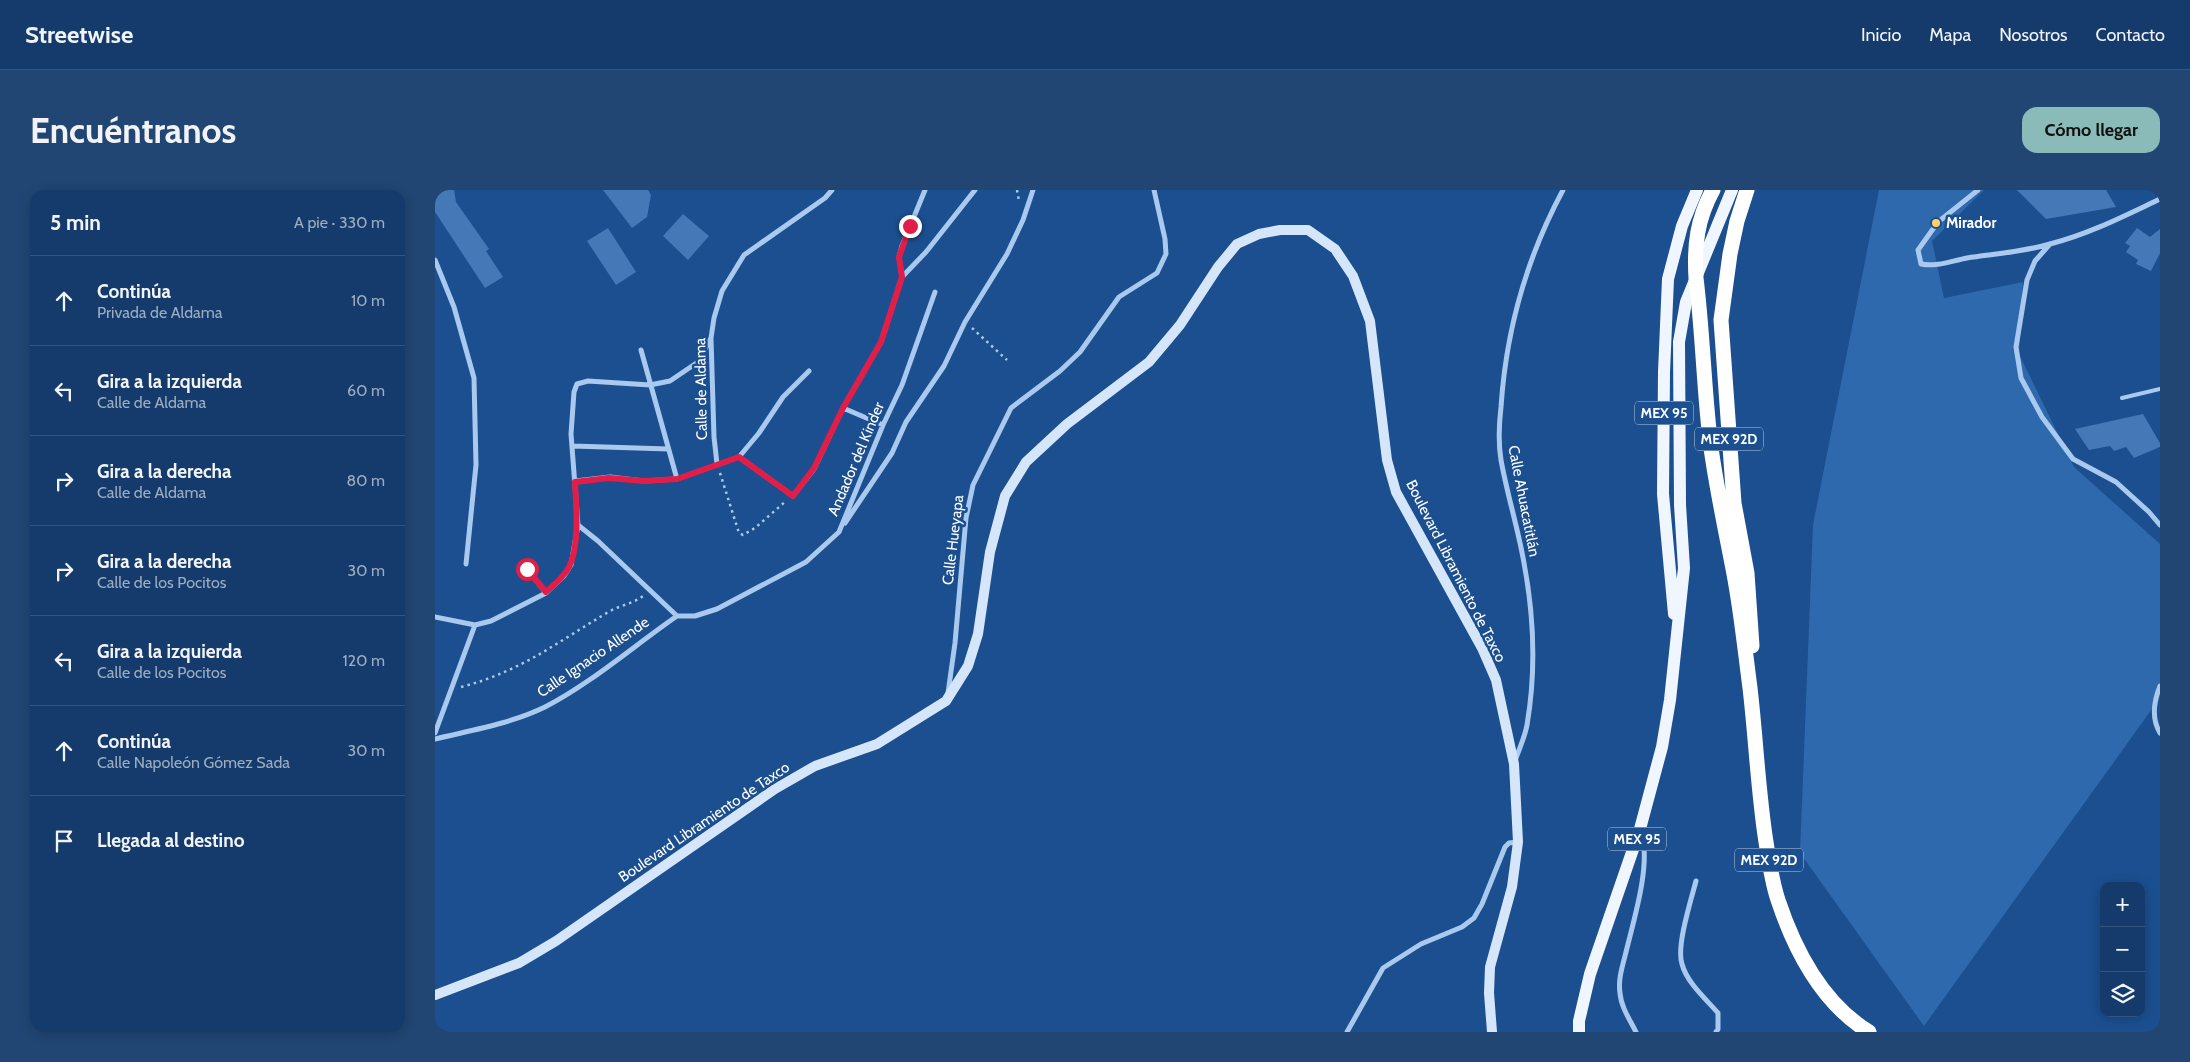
<!DOCTYPE html>
<html lang="es">
<meta charset="utf-8">
<style>
:root{--surface:#143b6b;--page:#214673;--text:#f1f3f6;--muted:#9dadc1;--line:#33557e;--accent:#8bbbb9}
body{margin:0;font-family:Cabin,sans-serif;background:var(--page);color:var(--text)}
.controls{position:absolute;right:15px;bottom:15px;display:grid;overflow:hidden;border-radius:10px;box-shadow:0 2px 12px #0003}
.controls button{width:45px;height:45px;display:grid;place-items:center;padding:0;border:0;border-bottom:1px solid var(--line);background:var(--surface);color:var(--text);font:25px sans-serif}
.stop{position:absolute;width:15px;height:15px;margin:-11px;border:4px solid #e11d48;border-radius:50%;background:#fff}
.stop.end{background:#e11d48;border-color:#fff;box-shadow:0 1px 5px #0008}
.list{margin:0;padding:0;list-style:none}
h2{display:flex;justify-content:space-between;align-items:center;height:65px;margin:0;padding:0 20px;font-size:21px}
h2 small{font-size:16px;font-weight:400;color:var(--muted)}
.list li{display:grid;grid-template-columns:32px 1fr auto;gap:15px;align-items:center;box-sizing:border-box;height:90px;padding:0 20px;border-top:1px solid var(--line)}
.list b{display:block;font-size:19px;white-space:nowrap}
.list p{margin:0;font-size:16px;white-space:nowrap;color:var(--muted)}
.list em{font-size:16px;font-style:normal;color:var(--muted)}
.icon{flex:none;width:28px;height:28px;fill:none;stroke:currentColor;stroke-width:2;stroke-linecap:round;stroke-linejoin:round}
.map{position:relative;flex:none;width:1725px;height:842px;overflow:hidden;border-radius:15px}
header{display:flex;align-items:center;gap:30px;box-sizing:border-box;height:70px;padding:0 25px;background:var(--surface);border-bottom:1px solid var(--line)}
header strong{font-size:24px}
nav{display:flex;gap:28px;margin-inline-start:auto;font-size:18px}
.intro{display:flex;align-items:center;justify-content:space-between;box-sizing:border-box;height:120px;padding:0 30px}
h1{margin:0;font-size:35px}
.button{padding:12px 22px;border-radius:15px;background:var(--accent);color:#111;font-size:18px;font-weight:700}
main{display:flex;gap:30px;padding:0 30px}
aside{flex:1;background:var(--surface);border-radius:15px;box-shadow:0 2px 12px #0003}
.map>svg:first-child{display:block}
</style>
<header>
<strong>Streetwise</strong>
<nav><a>Inicio</a><a>Mapa</a><a>Nosotros</a><a>Contacto</a></nav>
</header>
<div class="intro"><h1>Encuéntranos</h1><a class="button">Cómo llegar</a></div>
<main>
<aside>
<h2>5 min<small>A pie · 330 m</small></h2>
<ul class="list">
<li><svg class="icon" aria-label="ahead" viewBox="0 0 24 24"><path d="M12 20V5M6 11l6-6 6 6"/></svg><div><b>Continúa</b><p>Privada de Aldama</p></div><em>10 m</em></li>
<li><svg class="icon" aria-label="left" viewBox="0 0 24 24"><path d="M17 20v-9H6M10 6l-5 5 5 5"/></svg><div><b>Gira a la izquierda</b><p>Calle de Aldama</p></div><em>60 m</em></li>
<li><svg class="icon" aria-label="right" viewBox="0 0 24 24"><path d="M7 20v-9h11M14 6l5 5-5 5"/></svg><div><b>Gira a la derecha</b><p>Calle de Aldama</p></div><em>80 m</em></li>
<li><svg class="icon" aria-label="right" viewBox="0 0 24 24"><path d="M7 20v-9h11M14 6l5 5-5 5"/></svg><div><b>Gira a la derecha</b><p>Calle de los Pocitos</p></div><em>30 m</em></li>
<li><svg class="icon" aria-label="left" viewBox="0 0 24 24"><path d="M17 20v-9H6M10 6l-5 5 5 5"/></svg><div><b>Gira a la izquierda</b><p>Calle de los Pocitos</p></div><em>120 m</em></li>
<li><svg class="icon" aria-label="ahead" viewBox="0 0 24 24"><path d="M12 20V5M6 11l6-6 6 6"/></svg><div><b>Continúa</b><p>Calle Napoleón Gómez Sada</p></div><em>30 m</em></li>
<li><svg class="icon" aria-label="arrive" viewBox="0 0 24 24"><path d="M6 21V4h12l-3 4 3 4H6"/></svg><div><b>Llegada al destino</b></div></li>
</ul>
</aside>
<div class="map">
<svg width="1725" height="842" viewBox="0 0 1725 842">
<rect width="100%" height="100%" fill="#1b4f8f"/>
<path fill="#2e69ad" d="M1444,0H1549L1497,51L1509,108L1588,92L1584,164L1639,277L1725,354V497L1717,519L1489,836L1365,663L1378,335Z"/>
<path fill="#4478b7" d="M0,0H19L21,12L54,59L51,61L68,87L50,98L0,22Z
M168,0H213L216,5L212,27L197,38Z
M1582,0H1671L1681,17L1611,29Z
M248,24L274,46L253,70L228,46Z
M173,38L201,82L181,95L152,51Z
M1702,38L1715,47L1725,39V63L1716,81L1701,74L1703,70L1691,62L1695,56L1690,53Z
M1708,224L1725,253V257L1699,268L1691,257L1679,261L1675,256L1654,260L1640,239Z"/>
<g fill="none" stroke-linecap="round" stroke-linejoin="round">
<path stroke="#a9c9ee" stroke-width="2.5" stroke-dasharray="2.5 4" stroke-linecap="butt" d="M582,0L584,11
M537,138L572,170
M285,283L304,343L308,345L320,338L351,311
M26,497C88,481 123,451 177,420C187,415 199,413 208,406"/>
<path stroke="#a9c9ee" stroke-width="4" d="M1687,208L1725,199"/>
<path stroke="#a9c9ee" stroke-width="5" d="M1543,0L1503,32L1483,60L1486,74C1502,77 1516,71 1532,68C1559,64 1588,62 1615,54C1654,44 1689,26 1725,9
M1615,54L1600,71L1592,90L1581,157L1586,188L1607,227L1638,269L1681,292L1714,322L1725,335
M0,70L19,117L39,188L41,275L31,374
M467,87L464,67L467,56L490,0
M206,160L242,289
M408,218L448,235
M138,256L233,259
M304,267L358,306L379,279L408,218L446,152L467,87L491,62L540,0
M304,267L324,243L348,207L374,181
M282,274L279,247L276,148L279,128L287,101L309,65L390,8L397,0
M140,291L175,287L209,291L242,289L304,267
M410,333L457,263L471,232L509,176L530,132L572,64L588,30L598,0
M143,335L163,351L242,426H260L282,419L371,372L404,342L448,235L467,195L500,102
M92,379L111,403
M0,427L40,435L56,431L111,403L129,386L136,375L143,335L136,244L139,202L142,194L153,191L215,195L235,191L263,172L276,148
M1725,496C1719,511 1716,528 1725,543
M513,503L520,453L531,328L538,295L576,218L625,181L645,162L684,107L722,83L731,64L730,49L719,0
M0,543L40,435
M0,549C37,540 75,534 110,517C155,494 200,455 242,426
M1080,571C1084,559 1090,547 1092,535C1101,482 1099,426 1089,373C1083,338 1072,304 1066,270C1063,252 1064,234 1066,217C1071,141 1092,67 1128,0
M1261,691C1256,710 1241,757 1247,774C1252,793 1271,809 1283,823V839L1281,842
M912,842L948,778L986,754L1027,737L1039,728L1047,714L1070,657L1074,653L1083,652
M1201,842C1195,830 1186,817 1185,803C1183,790 1187,778 1190,766C1198,732 1217,674 1206,642"/>
<path stroke="#d6e6fa" stroke-width="10" d="M0,805L84,773L121,751L340,599L380,576L442,554L511,511L533,476L543,444L555,362L570,306L591,272L632,234L714,172L745,135L783,77L802,54L824,44L845,40H873L900,59L918,86L935,131L952,270L961,302L1047,458L1061,490L1079,574L1083,652L1077,697L1055,777L1054,803L1057,842"/>
<path stroke="#f0f6ff" stroke-width="12" d="M1239,424L1228,304L1229,182L1233,89L1247,36L1262,0
M1144,842V831L1155,784L1205,639L1227,557L1235,510L1249,378L1245,315L1244,152L1251,112L1297,0"/>
<path stroke="#fff" stroke-width="15" d="M1278,0C1262,29 1259,56 1261,88C1268,145 1269,202 1276,258C1282,301 1291,342 1299,384C1306,421 1310,460 1315,498C1321,549 1323,601 1331,652C1334,672 1337,692 1343,710C1360,761 1387,813 1434,842
M1312,0L1302,31L1295,64L1286,130L1299,313L1312,383L1317,456"/>
</g>
<g fill="none" stroke-linecap="round" stroke-linejoin="round">
<path stroke="#e11d48" stroke-width="6" d="M92,379L111,402C119,395 129,387 134,377C145,356 141,315 140,292L174,288L209,291L242,289L304,267L358,306L379,278L408,218L446,152L467,87L464,67L475,36"/>
</g>
<circle fill="#ffd166" stroke="#1b4f8f" stroke-width="2" cx="1501" cy="33" r="5"/>
<g text-anchor="middle" dominant-baseline="central" stroke-width="5" stroke-linejoin="round" paint-order="stroke">
<g fill="#1b4f8f" stroke="#bbcadd" stroke-width="1">
<rect x="1200" y="211.5" width="58" height="23" rx="4"/>
<rect x="1260" y="237.5" width="68" height="23" rx="4"/>
<rect x="1173" y="637.5" width="58" height="23" rx="4"/>
<rect x="1300" y="658.5" width="68" height="23" rx="4"/>
</g>
<g font-size="14" font-weight="bold" fill="#fff">
<text x="1229" y="223">MEX 95</text>
<text x="1294" y="249">MEX 92D</text>
<text x="1202" y="649">MEX 95</text>
<text x="1334" y="670">MEX 92D</text>
</g>
<g font-size="15" font-weight="bold" fill="#fff" stroke="#1b4f8f" text-anchor="start">
<text x="1511" y="33">Mirador</text>
</g>
<g font-size="15" fill="#fff" stroke="#1b4f8f">
<text transform="translate(266 199) rotate(-91)">Calle de Aldama</text>
<text transform="translate(421 269) rotate(-67)">Andador del Kinder</text>
<text transform="translate(1089 311) rotate(79)">Calle Ahuacatitlán</text>
<text transform="translate(518 350) rotate(-83)">Calle Hueyapa</text>
<text transform="translate(1021 381) rotate(63)">Boulevard Libramiento de Taxco</text>
<text transform="translate(158 467) rotate(-34)">Calle Ignacio Allende</text>
<text transform="translate(269 632) rotate(-34)">Boulevard Libramiento de Taxco</text>
</g>
</g>
</svg>
<div class="controls">
<button>+</button>
<button>−</button>
<button><svg class="icon" aria-label="layers" viewBox="0 0 24 24"><path d="M12 4l9 5-9 5-9-5zM3 14l9 5 9-5"/></svg></button>
</div>
<div class="stop" style="left:92px;top:379px"></div>
<div class="stop end" style="left:475px;top:36px"></div>
</div>
</main>
